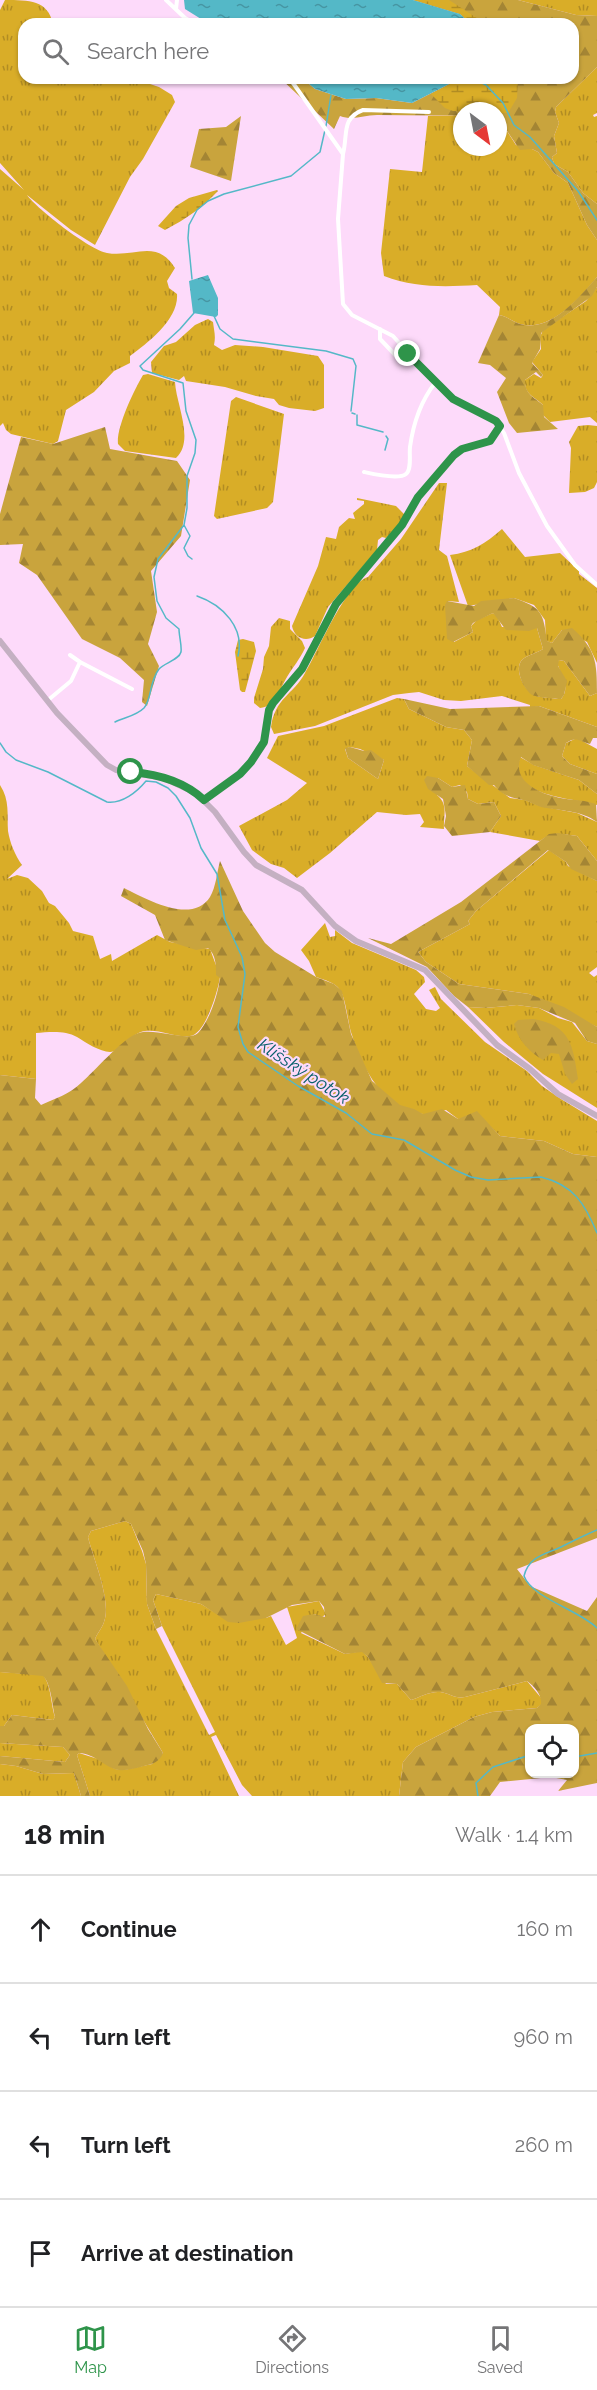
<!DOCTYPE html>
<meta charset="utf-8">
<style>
:root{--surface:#fff;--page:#f6f6f6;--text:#202124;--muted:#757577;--line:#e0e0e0;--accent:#2e944a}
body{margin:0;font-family:Raleway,sans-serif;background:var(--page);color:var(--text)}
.controls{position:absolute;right:18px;bottom:18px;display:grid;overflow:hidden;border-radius:12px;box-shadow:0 2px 4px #0004}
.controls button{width:54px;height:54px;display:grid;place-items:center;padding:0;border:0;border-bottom:2px solid var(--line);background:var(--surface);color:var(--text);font:30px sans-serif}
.compass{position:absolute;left:453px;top:102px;width:54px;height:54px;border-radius:50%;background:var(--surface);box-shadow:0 2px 4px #0004;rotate:148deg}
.stop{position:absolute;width:18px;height:18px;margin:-14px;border:4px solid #2e944a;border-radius:50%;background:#fff}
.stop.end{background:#2e944a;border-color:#fff;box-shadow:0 2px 6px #0008}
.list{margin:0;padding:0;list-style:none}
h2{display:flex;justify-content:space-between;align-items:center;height:78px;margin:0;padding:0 24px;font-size:26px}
h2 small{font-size:20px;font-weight:400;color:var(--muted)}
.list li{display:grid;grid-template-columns:39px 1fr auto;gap:18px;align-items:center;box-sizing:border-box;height:108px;padding:0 24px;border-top:2px solid var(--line)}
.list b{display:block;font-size:22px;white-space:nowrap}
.list em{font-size:20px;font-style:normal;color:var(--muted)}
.icon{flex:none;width:33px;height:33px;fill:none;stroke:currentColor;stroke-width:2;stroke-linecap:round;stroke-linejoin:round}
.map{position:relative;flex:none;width:597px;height:1796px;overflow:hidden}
.search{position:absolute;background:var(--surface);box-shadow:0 2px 4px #0004;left:18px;right:18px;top:18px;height:66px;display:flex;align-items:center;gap:15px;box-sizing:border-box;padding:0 21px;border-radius:18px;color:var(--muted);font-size:22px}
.sheet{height:510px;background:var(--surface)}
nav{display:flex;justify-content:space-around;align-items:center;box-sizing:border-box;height:84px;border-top:2px solid var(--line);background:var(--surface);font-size:16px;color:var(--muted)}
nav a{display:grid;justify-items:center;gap:3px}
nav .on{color:var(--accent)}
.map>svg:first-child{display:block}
</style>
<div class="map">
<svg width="597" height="1796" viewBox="0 0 597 1796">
<defs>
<pattern id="grass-tufts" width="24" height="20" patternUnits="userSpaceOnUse" patternTransform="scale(1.5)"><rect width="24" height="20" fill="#d9ad28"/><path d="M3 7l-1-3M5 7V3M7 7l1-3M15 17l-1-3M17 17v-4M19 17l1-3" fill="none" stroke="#b18c23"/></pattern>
<pattern id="forest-firs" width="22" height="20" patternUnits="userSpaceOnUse" patternTransform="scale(1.5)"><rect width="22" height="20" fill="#c9a43d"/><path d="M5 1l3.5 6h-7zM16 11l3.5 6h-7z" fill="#a48534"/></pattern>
<pattern id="wetland-marsh" width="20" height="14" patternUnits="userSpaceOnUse" patternTransform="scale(1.5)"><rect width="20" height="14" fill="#d9ad28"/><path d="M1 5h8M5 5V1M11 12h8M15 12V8" fill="none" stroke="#b18c23"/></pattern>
<pattern id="water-ripples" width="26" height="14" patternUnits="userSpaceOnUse" patternTransform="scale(1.5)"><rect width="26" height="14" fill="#54b8c7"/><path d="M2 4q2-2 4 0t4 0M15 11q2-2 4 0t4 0" fill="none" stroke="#4695a2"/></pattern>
</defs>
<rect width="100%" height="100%" fill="#fddafa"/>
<path fill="url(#grass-tufts)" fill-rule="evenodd" d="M5,0C29,0 48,0 53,24H24V78H132L159,87L172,95L175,102L143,159L130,177L95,245L71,230L27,195C37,209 90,250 107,253C134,258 156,238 175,268L167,281L169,288L177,294C179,319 148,343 130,356V363L114,371L94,392L66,410L58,441L53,444L11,434L6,430L3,423L0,426V169L24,190L0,163V10Z
M518,0H597V16L576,15Z
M597,67V113L593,115L594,117L597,116V204L583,193L568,172L554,164L552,157L557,153L554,136L559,123L555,112L556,107Z
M462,115V147H498V125L505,128L516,145L532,149L538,152L554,173L568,183L587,225L597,240V277C581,297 550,333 520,324C512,321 508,317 499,315L500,307L477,285C445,287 415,288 384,276L381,253L390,169L422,172L428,116Z
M597,287V423L590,417L550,422L543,415V405C535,397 524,395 525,380L534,374L541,378L543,375L532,362L541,349L540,337L543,330L586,301Z
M208,319L213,322C214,331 216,336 214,345L222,350L235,345L263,347L318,356L324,365V408L315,411L289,408L279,405L274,399L256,396L225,387L186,381L184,376L179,380L152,373L151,362L164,346L176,342L195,325Z
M148,374L175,382C176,404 195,441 176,458L125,451L118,444C116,428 134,390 143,375Z
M236,397L284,414L273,502L267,508L217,519L214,516L231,401Z
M588,425L597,426V482L594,488L585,492L569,493L571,448L569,442L578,426Z
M439,483H447L439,550L447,556L459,602L448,601L454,642L473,632L471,626L477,620L493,613L497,616L502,627L537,628L543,649C537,653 527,655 522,660C513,669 525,693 537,696C540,697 557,699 561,699C571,687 561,675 557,663L559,660L564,661L590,696L597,693V727L539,706L530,708V705L502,696L461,701L444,700L419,692L409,693L393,695L315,726L274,734L271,727C275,698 293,695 305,673C318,652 345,584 368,577L401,539Z
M357,498L396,506L405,515L397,528L386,538L382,537L378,540L377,550L328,607L315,636C305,643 294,637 292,626L318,566L326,537L336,539L339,527L349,518L355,519L353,513L364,504V501L357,500Z
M502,529L525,557L560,553L579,571V574L597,588V663L587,642L562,630L552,643L546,641L545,620L534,605L514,598L468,606L450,555C472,552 485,544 502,529Z
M279,618L290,621V629L302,641L305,648C300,659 293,667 287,677C280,688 276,707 260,708L254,703V698L263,669L264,657L269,646L271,627Z
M397,698L404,699L409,709L446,727L464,730L472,740L467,766L510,798L525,800L540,806L577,813L597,822V861L577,836C562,834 552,831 540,841L490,832L501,816L494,802L478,804L468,799L467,792L460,785L452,787L438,778L437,795C449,805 443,816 444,829L420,827L424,822L420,814L406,815L377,812L330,853L297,878L284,868L271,864L252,850L239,826L287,800L307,783L267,758L278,736L324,726ZM350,747L360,749L384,760L378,779L348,758L345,749Z
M577,738L597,749V774L570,764L562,756L566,743Z
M520,757L534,765L579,780L597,794V805C573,797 508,798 520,757Z
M0,785C10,800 7,815 8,831C10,843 15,855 22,865L7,879L17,875L28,878L42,891L49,903L55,906L69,923L73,931L93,936L100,959L111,954L112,961L157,935L170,942L210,949L217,968L216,972L220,977C218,991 205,1035 190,1036C175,1038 160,1029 145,1031C130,1033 121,1052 110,1052C100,1052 85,1042 77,1037C65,1030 49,1032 36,1033V1079L0,1075Z
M549,850L566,862L568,866L597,881V967L589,973L594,977L597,975V1027L529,994L459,984L426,962L418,952L470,924L468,921L476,911Z
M325,923L330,937L335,936V930L352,943L416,970L424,977L425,982L414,994L426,1009L436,1011L440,1008L429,990L435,987L441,999L485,1042L527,1071L542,1086L561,1099L597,1121V1157L573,1154L544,1141L500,1136L482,1118L458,1119L446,1110C439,1112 430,1115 423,1114C384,1109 362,1069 352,1035C348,1025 346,998 340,990C335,982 324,980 316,977L309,961L301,950Z
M517,1005L539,1008L558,1018L572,1022L587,1041L597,1044V1108L543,1074L504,1042L468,1007L485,1008Z
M125,1521L131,1524L142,1551L146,1564L147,1604L156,1629L209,1735L215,1732L162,1626L153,1600L156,1594L201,1604L214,1612L266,1618L271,1616L286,1645L297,1638L287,1607L319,1601L326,1614L322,1617L314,1614L301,1633L345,1654L362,1651L368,1657L386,1684H397L411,1700C420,1697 430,1691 440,1692C449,1693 455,1699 465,1697L527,1681L542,1699V1704L537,1708L492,1712L474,1717L416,1747L403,1762L399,1796H252L242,1785L216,1735L211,1737L239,1796H90L77,1755L79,1753L98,1759L115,1769L124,1770L152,1764L163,1753L95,1639C98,1632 102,1628 104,1622C112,1601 93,1558 88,1537L91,1531Z
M0,1672L43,1675C51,1684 51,1705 55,1717L53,1720L12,1715L4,1726H0Z
M0,1743L63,1747L70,1755L65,1762L0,1756Z
M0,1764L16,1766L43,1774L74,1773L81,1796H0Z"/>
<path fill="url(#forest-firs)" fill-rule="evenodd" d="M413,0H518L576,15L597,16V67L556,107L555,112L559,123L554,136L557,153L552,157L554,164L568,172L583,193L597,204V240L587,225L568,183L554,173L538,152L532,149L520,150L505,128L498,125V111H462V115C434,116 405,115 377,115C363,115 354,121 340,116L334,129L280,78H302L315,89L346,99L376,98L412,103L461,78H573V24H471L460,14Z
M241,116L231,181L190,167L199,129L226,127Z
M597,277V287L592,296L541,333L540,349L532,363L543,375L541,377L536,372L525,380C525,395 534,397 543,405L544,417L558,429L517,433L509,423L497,392L506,378L490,365L478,363L499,315C508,317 512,321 520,324C551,333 580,296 597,277Z
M105,427L110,449L177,461L190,480L181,536L151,571L157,612L148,644L159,666L147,706L142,702L144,680L120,658L82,639L37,575L19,563L23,544L0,545V514L21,437L53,444Z
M514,598C542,608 543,612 547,641L552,643L562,630L572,628C596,649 597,662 597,693L590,696L564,661L559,660L558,666L567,681L564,695L561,699C556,699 535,697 532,695C523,689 514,668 522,660C527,655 537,653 543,649L537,628L529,631L506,630L493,613L473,623L471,626L473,632L453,642L447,639L445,605L447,601L474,606L481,601Z
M404,699L450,709L539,706L597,727V738H593L590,744C579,741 576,736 566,743L562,756L570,764L597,774V794L579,780L533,765L521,757C512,778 534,791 553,796C567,801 579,798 596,804L597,822C581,810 560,811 541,807C535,805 529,801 523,800C511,797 502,796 494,785H489L467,766L472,740L464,730L446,727L409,709Z
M350,747L364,751L371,750L384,760L378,779L348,758L345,748Z
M427,776L438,778L452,787L465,785L468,799L478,804L494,802L501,816L490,832L452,836L444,826L446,816L443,799L428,789L424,780Z
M558,833L577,836L597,861V881L571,869L566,862L548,850L476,911L468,921L470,924L418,952L426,962L459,984L529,994L564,1007L597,1027V1044L587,1041L575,1023L539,1008L517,1005L485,1008L468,1007L454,996L427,967L368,938L391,944L461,902L549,834Z
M220,861L243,911L265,943L275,952L316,977L334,984L342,991L351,1034L372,1081L400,1105L414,1109L423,1114L442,1109L458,1119L477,1111L500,1136L544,1141L573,1154L597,1157V1538L517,1569L530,1586L587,1611L597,1597V1783L558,1791L567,1780L551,1777L500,1782L490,1796H399L403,1762L416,1747L474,1717L492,1712L537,1708L541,1704C542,1695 535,1687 527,1681L465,1697C455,1699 449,1693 440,1692C430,1691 420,1697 411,1700L397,1684L382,1683L368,1657L362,1652L345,1654L296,1629L303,1616L314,1614L325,1617L324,1607L319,1601L292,1605L266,1618L239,1623L228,1622L201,1604L156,1594L153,1600L162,1626L156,1629L147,1604L146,1564L143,1551L131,1524L125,1521L91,1531L88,1537C93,1558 112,1601 104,1622C102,1628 98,1632 95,1639L127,1686L148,1729L163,1753C160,1762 152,1764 144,1766C136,1768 127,1771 119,1770C105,1768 94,1753 79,1753L77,1755L90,1796H81L74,1773L43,1774L16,1766L0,1764V1756L65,1762L70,1755L63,1747L0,1743V1726H4L12,1715L53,1720L55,1717C52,1705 51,1683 43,1676L0,1672V1075L36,1079L35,1098L41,1105C54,1099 70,1094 81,1083C95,1071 120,1041 136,1034C153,1026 188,1043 198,1033C210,1020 218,994 220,978L216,975C216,965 216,955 208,948L196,950L165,940L155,915L121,896L124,888C146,899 192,925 210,897C216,887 217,872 220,861ZM530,1728H574V1774H530Z
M533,1019C571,1025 573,1046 578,1079L572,1084L565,1074L559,1054L551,1053L543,1060C529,1052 518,1040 514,1024L518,1020Z"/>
<path fill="url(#wetland-marsh)" d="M413,0H449L486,24H471L460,14Z
M461,78H518L517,98L508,113H498V111H453L445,108L431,94Z
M217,190L218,191C202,208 186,219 165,230L158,226L176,206L189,198Z
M243,639L254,642L256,651L245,692H242L240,690L235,652L238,640Z"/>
<path fill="url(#water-ripples)" d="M184,0H413L460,14L471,24H209L185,9Z
M302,78H461L412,103L376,98L346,99L315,89Z
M208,275L218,298V315L216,317L193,313L189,281Z"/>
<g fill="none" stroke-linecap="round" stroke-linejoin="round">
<path stroke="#54b8c7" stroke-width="1.5" d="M472,78L486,85L503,103L514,125L530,137L578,191L597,220
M326,126L331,95
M192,279L188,238L189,225L197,210L208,201L224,194L291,176L320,152L325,130
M214,316L220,329L233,339L326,351L353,359L356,366L351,411
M352,413L355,414
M357,415V425L383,432
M385,450L388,439L386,436
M184,525L190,536L184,548L188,556L192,559
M197,596C223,605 245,628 238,656
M115,722C125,717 136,716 144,708C152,699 149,682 159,669C164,663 179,660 181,652C182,646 179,636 179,629L166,618L157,601L154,577L158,559L184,525L187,508V476L195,453L196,440L186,411L183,383L143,370L140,366L180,329L194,313
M0,743L6,752L16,760L48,772L107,802C122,804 137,792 146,781L156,782L168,788L176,796L190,818L201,848L217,874L225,920L242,957L245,974L238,1027L243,1044L248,1052L298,1086L346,1113L372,1134L404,1140L455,1170L471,1177L488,1180L541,1177C574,1185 585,1204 597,1233
M597,1530C585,1535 573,1541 561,1547C546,1554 529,1556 524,1576C532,1598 579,1610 597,1628
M574,1757L597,1753
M478,1796L476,1783L493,1767L530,1755"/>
<path stroke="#fff" stroke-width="4" d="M166,0L185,18L196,24
M176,9L177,0
M286,78L293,83L343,154L338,219L343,304L352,315L393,336L435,383L453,399L496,421L504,433L519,473L547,526L575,565L597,585
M343,154C348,135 341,118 363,110L429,112
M380,329V339L401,361L408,354
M364,472C373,474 399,480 406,474C412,469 409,455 410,447C413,425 421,401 435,383
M80,662L132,689
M47,701L71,681L80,662L70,655
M204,800L240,774L251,762L264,743L269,710L278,696L302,669L336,604L402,525L418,497L454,455L462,449L490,441L499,427"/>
<path stroke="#c4b0c2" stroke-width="6" d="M0,641L57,713L107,765L116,770L164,778L196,793L215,812L244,852L256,865L302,890L335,926L356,941L425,970L497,1045L530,1069L558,1094L597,1116"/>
</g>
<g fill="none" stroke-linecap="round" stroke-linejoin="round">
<path stroke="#2e944a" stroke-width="8" d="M131,772C157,774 184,781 204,800L240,774L251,762L264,742L269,710L273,703L302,669L336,604L402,525L418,497L454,455L462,449L490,441L500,426L496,421L453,399L408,354"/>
</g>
<g text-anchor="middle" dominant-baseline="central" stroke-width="4.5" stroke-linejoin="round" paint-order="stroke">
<g font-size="18" font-style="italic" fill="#0a616c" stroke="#fddafa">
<text transform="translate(304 1071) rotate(33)">Klíšský potok</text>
</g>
</g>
</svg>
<div class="controls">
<button><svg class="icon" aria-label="locate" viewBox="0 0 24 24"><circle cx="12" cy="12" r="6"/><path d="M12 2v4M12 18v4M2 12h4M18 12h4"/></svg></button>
</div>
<svg class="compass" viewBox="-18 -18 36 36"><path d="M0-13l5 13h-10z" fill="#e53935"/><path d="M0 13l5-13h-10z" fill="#757577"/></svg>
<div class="stop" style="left:131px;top:772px"></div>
<div class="stop end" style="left:408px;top:354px"></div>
<div class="search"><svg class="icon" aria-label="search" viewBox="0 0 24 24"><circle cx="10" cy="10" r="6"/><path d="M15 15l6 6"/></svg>Search here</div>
</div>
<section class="sheet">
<h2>18 min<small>Walk · 1.4 km</small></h2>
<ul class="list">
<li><svg class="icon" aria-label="ahead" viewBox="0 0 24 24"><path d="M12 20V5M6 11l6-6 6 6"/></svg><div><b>Continue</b></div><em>160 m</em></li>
<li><svg class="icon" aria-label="left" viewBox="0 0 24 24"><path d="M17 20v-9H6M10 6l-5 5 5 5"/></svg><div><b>Turn left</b></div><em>960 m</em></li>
<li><svg class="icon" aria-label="left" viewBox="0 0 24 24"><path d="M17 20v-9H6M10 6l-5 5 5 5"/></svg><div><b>Turn left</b></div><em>260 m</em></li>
<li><svg class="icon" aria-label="arrive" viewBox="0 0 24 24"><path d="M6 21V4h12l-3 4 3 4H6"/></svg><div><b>Arrive at destination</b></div></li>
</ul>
</section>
<nav>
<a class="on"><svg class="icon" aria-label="map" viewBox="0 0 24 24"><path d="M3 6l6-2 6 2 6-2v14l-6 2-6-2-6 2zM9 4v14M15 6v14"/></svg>Map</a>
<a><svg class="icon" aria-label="directions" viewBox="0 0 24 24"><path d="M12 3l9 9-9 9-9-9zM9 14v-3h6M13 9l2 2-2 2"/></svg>Directions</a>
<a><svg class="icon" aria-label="saved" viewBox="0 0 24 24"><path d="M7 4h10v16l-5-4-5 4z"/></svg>Saved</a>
</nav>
